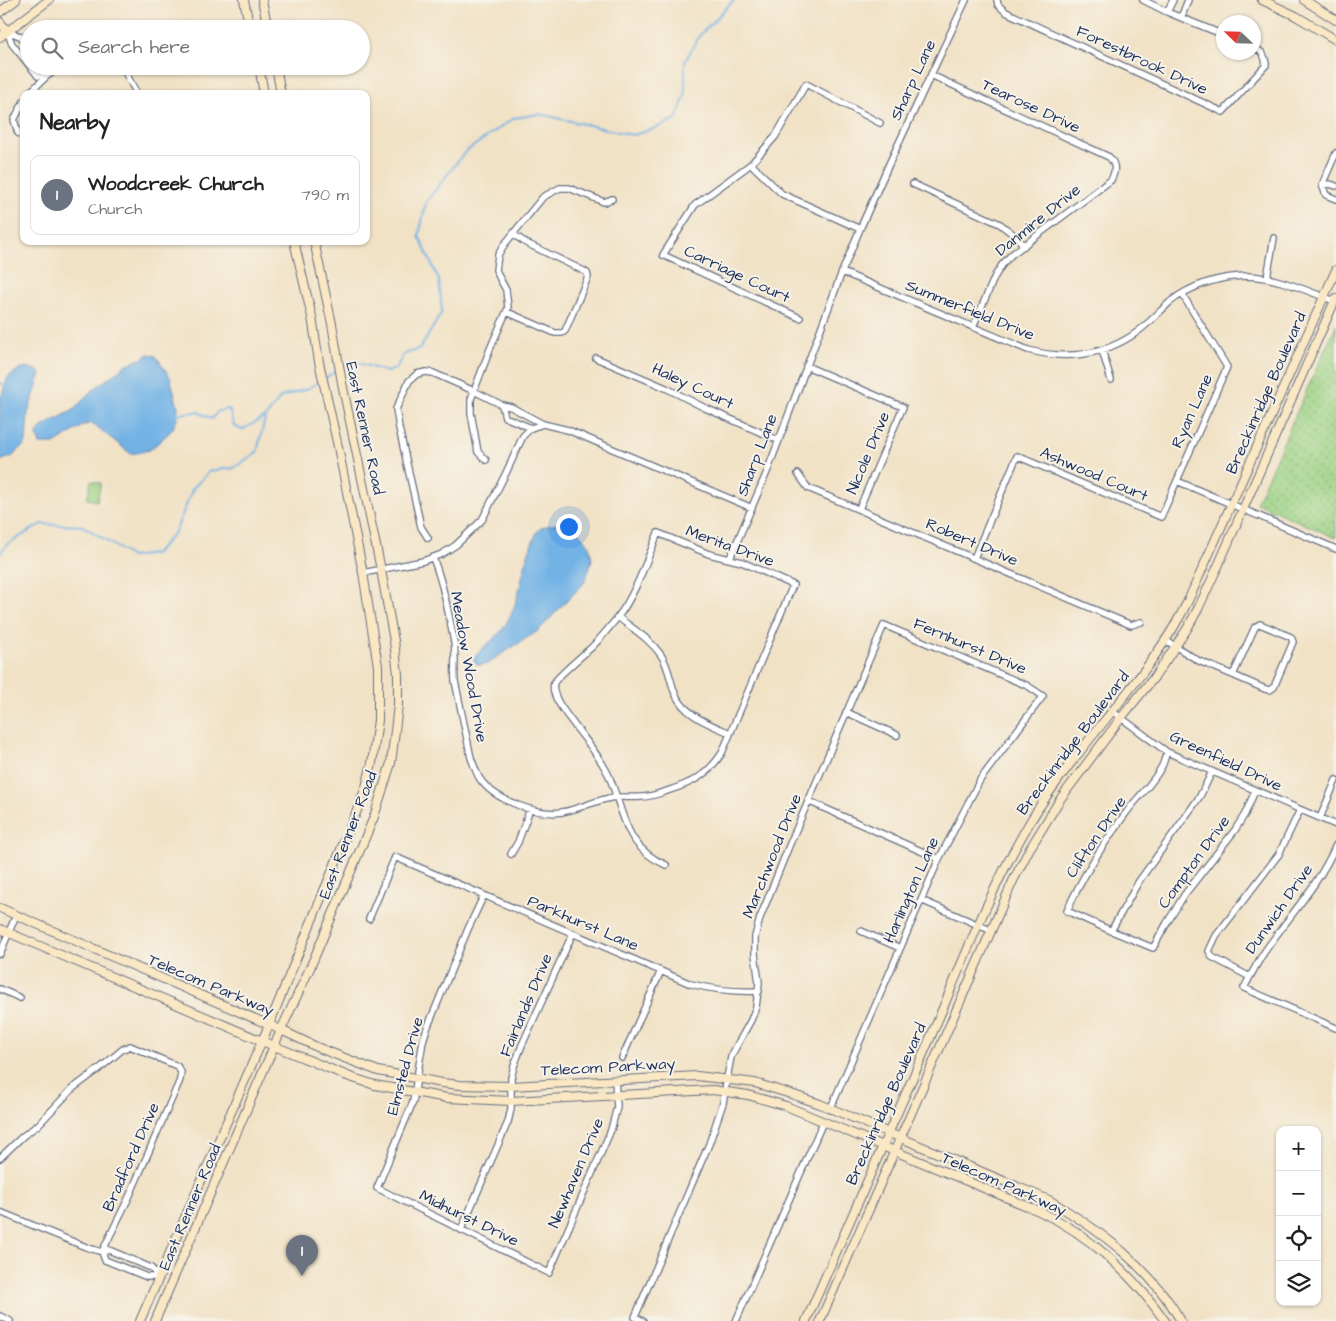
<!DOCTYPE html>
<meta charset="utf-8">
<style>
:root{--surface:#fff;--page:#f2f2f2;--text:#222;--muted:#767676;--line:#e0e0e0;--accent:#c8321e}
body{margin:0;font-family:"Architects Daughter",sans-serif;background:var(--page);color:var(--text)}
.controls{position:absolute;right:15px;bottom:15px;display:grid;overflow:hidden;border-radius:10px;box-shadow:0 1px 4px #0004}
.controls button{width:45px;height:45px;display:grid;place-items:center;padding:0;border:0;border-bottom:1px solid var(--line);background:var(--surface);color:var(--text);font:25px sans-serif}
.compass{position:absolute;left:1216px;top:15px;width:45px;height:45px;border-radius:50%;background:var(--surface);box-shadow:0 1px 4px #0004;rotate:293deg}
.you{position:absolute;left:568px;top:526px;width:18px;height:18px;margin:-12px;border:4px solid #fff;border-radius:50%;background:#1a73e8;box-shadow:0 0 0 8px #1a73e833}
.badge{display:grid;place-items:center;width:32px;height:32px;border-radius:50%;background:var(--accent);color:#fff;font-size:16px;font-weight:700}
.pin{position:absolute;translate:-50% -41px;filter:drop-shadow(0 1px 2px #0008)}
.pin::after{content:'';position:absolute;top:26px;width:18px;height:15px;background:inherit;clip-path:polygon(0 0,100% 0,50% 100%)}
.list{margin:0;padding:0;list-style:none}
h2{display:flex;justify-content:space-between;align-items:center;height:65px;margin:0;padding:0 20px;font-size:21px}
h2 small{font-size:16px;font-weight:400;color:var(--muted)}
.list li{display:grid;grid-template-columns:32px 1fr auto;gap:15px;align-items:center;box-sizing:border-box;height:80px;margin:0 10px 10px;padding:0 10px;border:1px solid var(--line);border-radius:10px}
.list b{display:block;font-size:19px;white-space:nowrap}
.list p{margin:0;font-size:16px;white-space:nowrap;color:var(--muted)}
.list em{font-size:16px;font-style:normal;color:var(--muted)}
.icon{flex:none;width:28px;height:28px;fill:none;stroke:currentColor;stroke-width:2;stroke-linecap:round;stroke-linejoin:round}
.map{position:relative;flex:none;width:1336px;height:1321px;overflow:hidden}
.search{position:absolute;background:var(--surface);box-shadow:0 1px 4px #0004;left:20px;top:20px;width:350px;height:55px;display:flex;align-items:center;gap:12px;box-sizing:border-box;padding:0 18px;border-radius:28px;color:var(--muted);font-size:19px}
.panel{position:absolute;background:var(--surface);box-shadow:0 1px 4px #0004;left:20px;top:90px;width:350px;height:155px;border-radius:10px}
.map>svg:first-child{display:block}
</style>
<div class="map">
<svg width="1336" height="1321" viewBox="0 0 1336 1321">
<defs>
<pattern id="park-dots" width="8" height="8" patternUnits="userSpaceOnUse" patternTransform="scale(1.25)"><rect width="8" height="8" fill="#9cd284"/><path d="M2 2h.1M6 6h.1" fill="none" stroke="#7eab6f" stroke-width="1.8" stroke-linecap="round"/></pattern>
</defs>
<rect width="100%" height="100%" fill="#f7f3e8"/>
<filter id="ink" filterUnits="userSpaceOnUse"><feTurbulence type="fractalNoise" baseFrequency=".02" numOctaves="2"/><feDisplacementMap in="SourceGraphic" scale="10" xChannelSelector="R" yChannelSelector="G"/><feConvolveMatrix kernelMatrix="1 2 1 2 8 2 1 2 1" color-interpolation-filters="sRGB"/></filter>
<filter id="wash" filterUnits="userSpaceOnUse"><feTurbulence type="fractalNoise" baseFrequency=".0096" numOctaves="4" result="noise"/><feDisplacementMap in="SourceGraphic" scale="20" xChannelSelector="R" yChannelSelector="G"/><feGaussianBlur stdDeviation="1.12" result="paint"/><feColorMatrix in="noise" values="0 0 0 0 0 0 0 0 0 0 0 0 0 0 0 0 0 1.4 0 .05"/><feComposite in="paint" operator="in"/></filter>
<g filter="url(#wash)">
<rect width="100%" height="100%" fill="#f1e2c6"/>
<path fill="url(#park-dots)" stroke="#5c8071" d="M1336,325V538L1256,503Z"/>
<path fill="#9cd284" stroke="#5c8071" d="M91,481L101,483L97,501L87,499Z"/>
<path fill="#72b2e5" stroke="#4670a2" d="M149,354L156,356L170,377L178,407L177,419L172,430L150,450L131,454L92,423L84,425L54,444H40L37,434L43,426L74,410L87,395L98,386L127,364L141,359Z
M21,368L35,369L41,374L28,413L26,443L13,456L0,461V400L8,377Z
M558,524L578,532L589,545L592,559L589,570L584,583L538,631L497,657L487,664L478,665L473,660C482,645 497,640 506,624C521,599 521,572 531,546C533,542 535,536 537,532C542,525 551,525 558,524Z"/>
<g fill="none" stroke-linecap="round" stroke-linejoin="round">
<path stroke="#72b2e5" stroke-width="2" d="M343,367L353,361L387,372L396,368L404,354L420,349L442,312L439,280L419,236L426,202L465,152L514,118L539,114L633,135L656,128L676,119L685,96V61L700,35L734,0
M326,378L336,371
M0,383L5,385L6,387
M175,414L198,412L212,419L218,411L229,409L234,426L242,430L265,417
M0,554L6,545L41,524L83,526L115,546L131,557L155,554L175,532L193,488L210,471L234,468L257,452L265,418L281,397L307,389L322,380"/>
</g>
</g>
<g filter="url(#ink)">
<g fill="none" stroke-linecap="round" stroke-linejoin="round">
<defs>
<path id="street" d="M997,0L998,5L1006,12L1223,112L1266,65C1265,55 1262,51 1254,48
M1143,0L1167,12L1224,35
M1167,12L1173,0
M1181,18L1188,0
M7,31L12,44L29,65
M7,31L20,36L29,46
M30,66L38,76H47V68L46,66
M122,66L137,94
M931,75L1109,157C1116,164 1116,171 1111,180L1011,255L1002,265L995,276L973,327
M28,94L47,76L63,66
M24,101L14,120L18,133L24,136
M1336,153L1322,185L1326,195L1336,199
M751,164L782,194L860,229
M913,184L1000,224L1018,238L1024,246
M1322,185L1330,184L1336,186
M842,272L1028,350C1065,360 1101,356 1133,335C1147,326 1158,313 1170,302C1191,285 1221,276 1248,276C1279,277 1306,291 1335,301
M1267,278L1274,238
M507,312L555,333H562L565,331L588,277L587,273L584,271L526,243L513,234
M800,318L663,255L695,205L751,164L775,137L806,84L880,123
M1102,350L1111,380
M596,358L666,388L703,407L778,440
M806,366L903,407L859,509
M502,405L505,417L531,428
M486,460L478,452L471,413V399L490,349L508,308L506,290L500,279L496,270L498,255L504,245L543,197L560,188H569L604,202L612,199
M798,474L808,488L1131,625L1141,622
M1177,481L1336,549
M428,538L421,527L399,428L396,409L409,381L417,374L426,372L433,373L474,391L502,405L511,407L543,424
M433,558C443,583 449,615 454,642C456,655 454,668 455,681L471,758C474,765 476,773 480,779C494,800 538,816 562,812C579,809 594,801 610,798C620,796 631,798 641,797C650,797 658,794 667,791C692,783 707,776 722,753L793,585L742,562L709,554L658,533C647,559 635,596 617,618C609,628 601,638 592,647C585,653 556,678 554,683C550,696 568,716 575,726C587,742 601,758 609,776C625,814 623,846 666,865
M730,558L767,472L842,272L860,229L889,164L966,0
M974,558L1017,456L1161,517L1227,367L1182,294
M363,573L423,561L442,554L456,545L482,520L506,473L523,436L531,428L543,424L568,430L752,508
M618,617C633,629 650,639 661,655C668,665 670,679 674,691C683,715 709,724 730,733
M1260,624L1291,637L1293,642L1274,687L1270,690L1265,689L1233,675L1255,627Z
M1165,640L1199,661L1233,675
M1112,711L1167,752L1336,825
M846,712L897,735
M1167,752C1165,757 1164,762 1162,766C1154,782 1140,795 1129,809C1105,841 1083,874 1067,911L1107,929L1153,948L1167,923L1185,894L1235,830L1245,814L1255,791
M808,801L939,859
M1320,818L1336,780
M1336,845C1318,887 1287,918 1263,954C1256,965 1250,977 1244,988L1336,1028
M511,854L518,842L530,809
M484,895L468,929L426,1031L423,1041L413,1102L377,1188L549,1273L611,1130L617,1107L615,1080
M921,900L990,930
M369,919L395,857L691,984C714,990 735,992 759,991
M861,931L900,948
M1111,931L1139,881L1191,809L1200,796L1212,772
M0,954L16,915
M1250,977L1212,957L1209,951L1216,936L1279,854L1300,810
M0,989L20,998
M622,1058L661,971
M0,1158L23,1136L38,1125L72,1089L99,1069L123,1049L130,1046L177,1066L181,1072L180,1080L130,1195L102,1252
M0,1212L86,1247L102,1252L109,1250L151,1268L159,1277
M461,1230L508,1122L511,1109V1078L514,1066L522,1045L573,933
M102,1252L105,1260L147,1277H159
M0,1316L10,1321
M643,1321L635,1317L709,1144L723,1103L727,1078L731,1057L736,1047L751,1020L756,1007L759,983L755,954V937L760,918L789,846L884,625L1028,686L1043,696L980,780L939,859L830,1110
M736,1321L823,1122"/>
<path id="secondary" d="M244,0L250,29
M262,0L268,29
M1262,0L1296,16L1336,40
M1304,0L1336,20
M0,12L16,0
M0,22L7,31
M0,37L49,0
M259,66L264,94
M276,66L281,94
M0,908L281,1030L319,1048L378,1071L442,1083L460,1085L511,1086L697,1076L755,1083L794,1095L820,1104L1049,1200C1101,1231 1151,1268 1181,1321
M0,929L262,1041L350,1077L375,1085L447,1098L511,1101L713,1090L748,1095L786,1106L1039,1211C1089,1234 1134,1276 1165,1321
M140,1321L269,1025L358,808L366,787L372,763L378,720V666L363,573L338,447L319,362L312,317L294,241
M155,1321L281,1030L310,968L374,817L391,763L394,739L398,705V674L394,641L381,570L342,383L332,324L314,241
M806,1321C849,1223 892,1125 935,1027C962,963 988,896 1022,836C1063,761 1127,702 1172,630C1178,620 1183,611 1188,601L1336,270
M820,1321L1013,881L1029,850L1061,798L1121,718L1156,675L1187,629L1198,609L1218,566L1336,298"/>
</defs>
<use href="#street" stroke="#666e82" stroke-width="8"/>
<use href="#secondary" stroke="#666e82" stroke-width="10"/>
<use href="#street" stroke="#fff" stroke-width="5.5"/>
<use href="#secondary" stroke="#fae7c3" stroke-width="8"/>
</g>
</g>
<g text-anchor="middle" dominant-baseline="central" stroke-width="4" stroke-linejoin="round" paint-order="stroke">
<g font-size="16" fill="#1b2f5e" stroke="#f7f3e8">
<text transform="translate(1142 60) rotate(25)">Forestbrook Drive</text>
<text transform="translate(913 80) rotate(-65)">Sharp Lane</text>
<text transform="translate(1031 106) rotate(25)">Tearose Drive</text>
<text transform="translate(1038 220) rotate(-39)">Danmire Drive</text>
<text transform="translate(737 274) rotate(25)">Carriage Court</text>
<text transform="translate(970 310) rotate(22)">Summerfield Drive</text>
<text transform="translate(693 386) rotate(25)">Haley Court</text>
<text transform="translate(1266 393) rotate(-66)">Breckinridge Boulevard</text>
<text transform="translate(1192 411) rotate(-66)">Ryan Lane</text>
<text transform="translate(365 428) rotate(78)">East Renner Road</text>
<text transform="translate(868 453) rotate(-67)">Nicole Drive</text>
<text transform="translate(757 455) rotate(-69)">Sharp Lane</text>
<text transform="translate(1094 474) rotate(23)">Ashwood Court</text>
<text transform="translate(972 542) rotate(23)">Robert Drive</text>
<text transform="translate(730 546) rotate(20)">Merita Drive</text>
<text transform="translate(970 646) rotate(23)">Fernhurst Drive</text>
<text transform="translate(469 667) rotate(80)">Meadow Wood Drive</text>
<text transform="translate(1073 743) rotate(-53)">Breckinridge Boulevard</text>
<text transform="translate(1226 761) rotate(25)">Greenfield Drive</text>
<text transform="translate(348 835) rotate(-69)">East Renner Road</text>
<text transform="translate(1096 837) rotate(-56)">Clifton Drive</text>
<text transform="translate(772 856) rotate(-68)">Marchwood Drive</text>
<text transform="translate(1194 862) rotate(-54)">Compton Drive</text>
<text transform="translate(911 890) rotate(-66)">Harlington Lane</text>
<text transform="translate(1279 909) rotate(-55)">Dunwich Drive</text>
<text transform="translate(583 923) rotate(23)">Parkhurst Lane</text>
<text transform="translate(211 985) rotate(23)">Telecom Parkway</text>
<text transform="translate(526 1005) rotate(-67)">Fairlands Drive</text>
<text transform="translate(405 1066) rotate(-75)">Elmsted Drive</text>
<text transform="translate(608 1067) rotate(-3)">Telecom Parkway</text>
<text transform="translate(886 1104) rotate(-66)">Breckinridge Boulevard</text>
<text transform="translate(131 1157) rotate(-66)">Bradford Drive</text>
<text transform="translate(576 1173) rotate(-67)">Newhaven Drive</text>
<text transform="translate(1004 1184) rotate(24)">Telecom Parkway</text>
<text transform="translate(190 1207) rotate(-67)">East Renner Road</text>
<text transform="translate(469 1218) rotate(26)">Midhurst Drive</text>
</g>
</g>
</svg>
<div class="controls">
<button>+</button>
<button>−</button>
<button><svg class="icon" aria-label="locate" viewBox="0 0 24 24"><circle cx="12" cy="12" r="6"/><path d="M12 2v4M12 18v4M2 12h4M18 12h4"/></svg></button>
<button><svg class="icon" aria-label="layers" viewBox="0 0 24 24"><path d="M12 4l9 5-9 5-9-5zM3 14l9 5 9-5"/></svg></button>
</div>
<svg class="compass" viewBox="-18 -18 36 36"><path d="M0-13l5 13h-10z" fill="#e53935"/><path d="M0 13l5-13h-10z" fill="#767676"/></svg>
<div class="you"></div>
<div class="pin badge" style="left:302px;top:1276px;background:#6b7280">1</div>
<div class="search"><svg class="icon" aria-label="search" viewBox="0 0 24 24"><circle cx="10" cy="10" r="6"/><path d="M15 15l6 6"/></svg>Search here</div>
<section class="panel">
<h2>Nearby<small></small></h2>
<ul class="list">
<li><span class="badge" style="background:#6b7280">1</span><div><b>Woodcreek Church</b><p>Church</p></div><em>790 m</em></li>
</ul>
</section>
</div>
